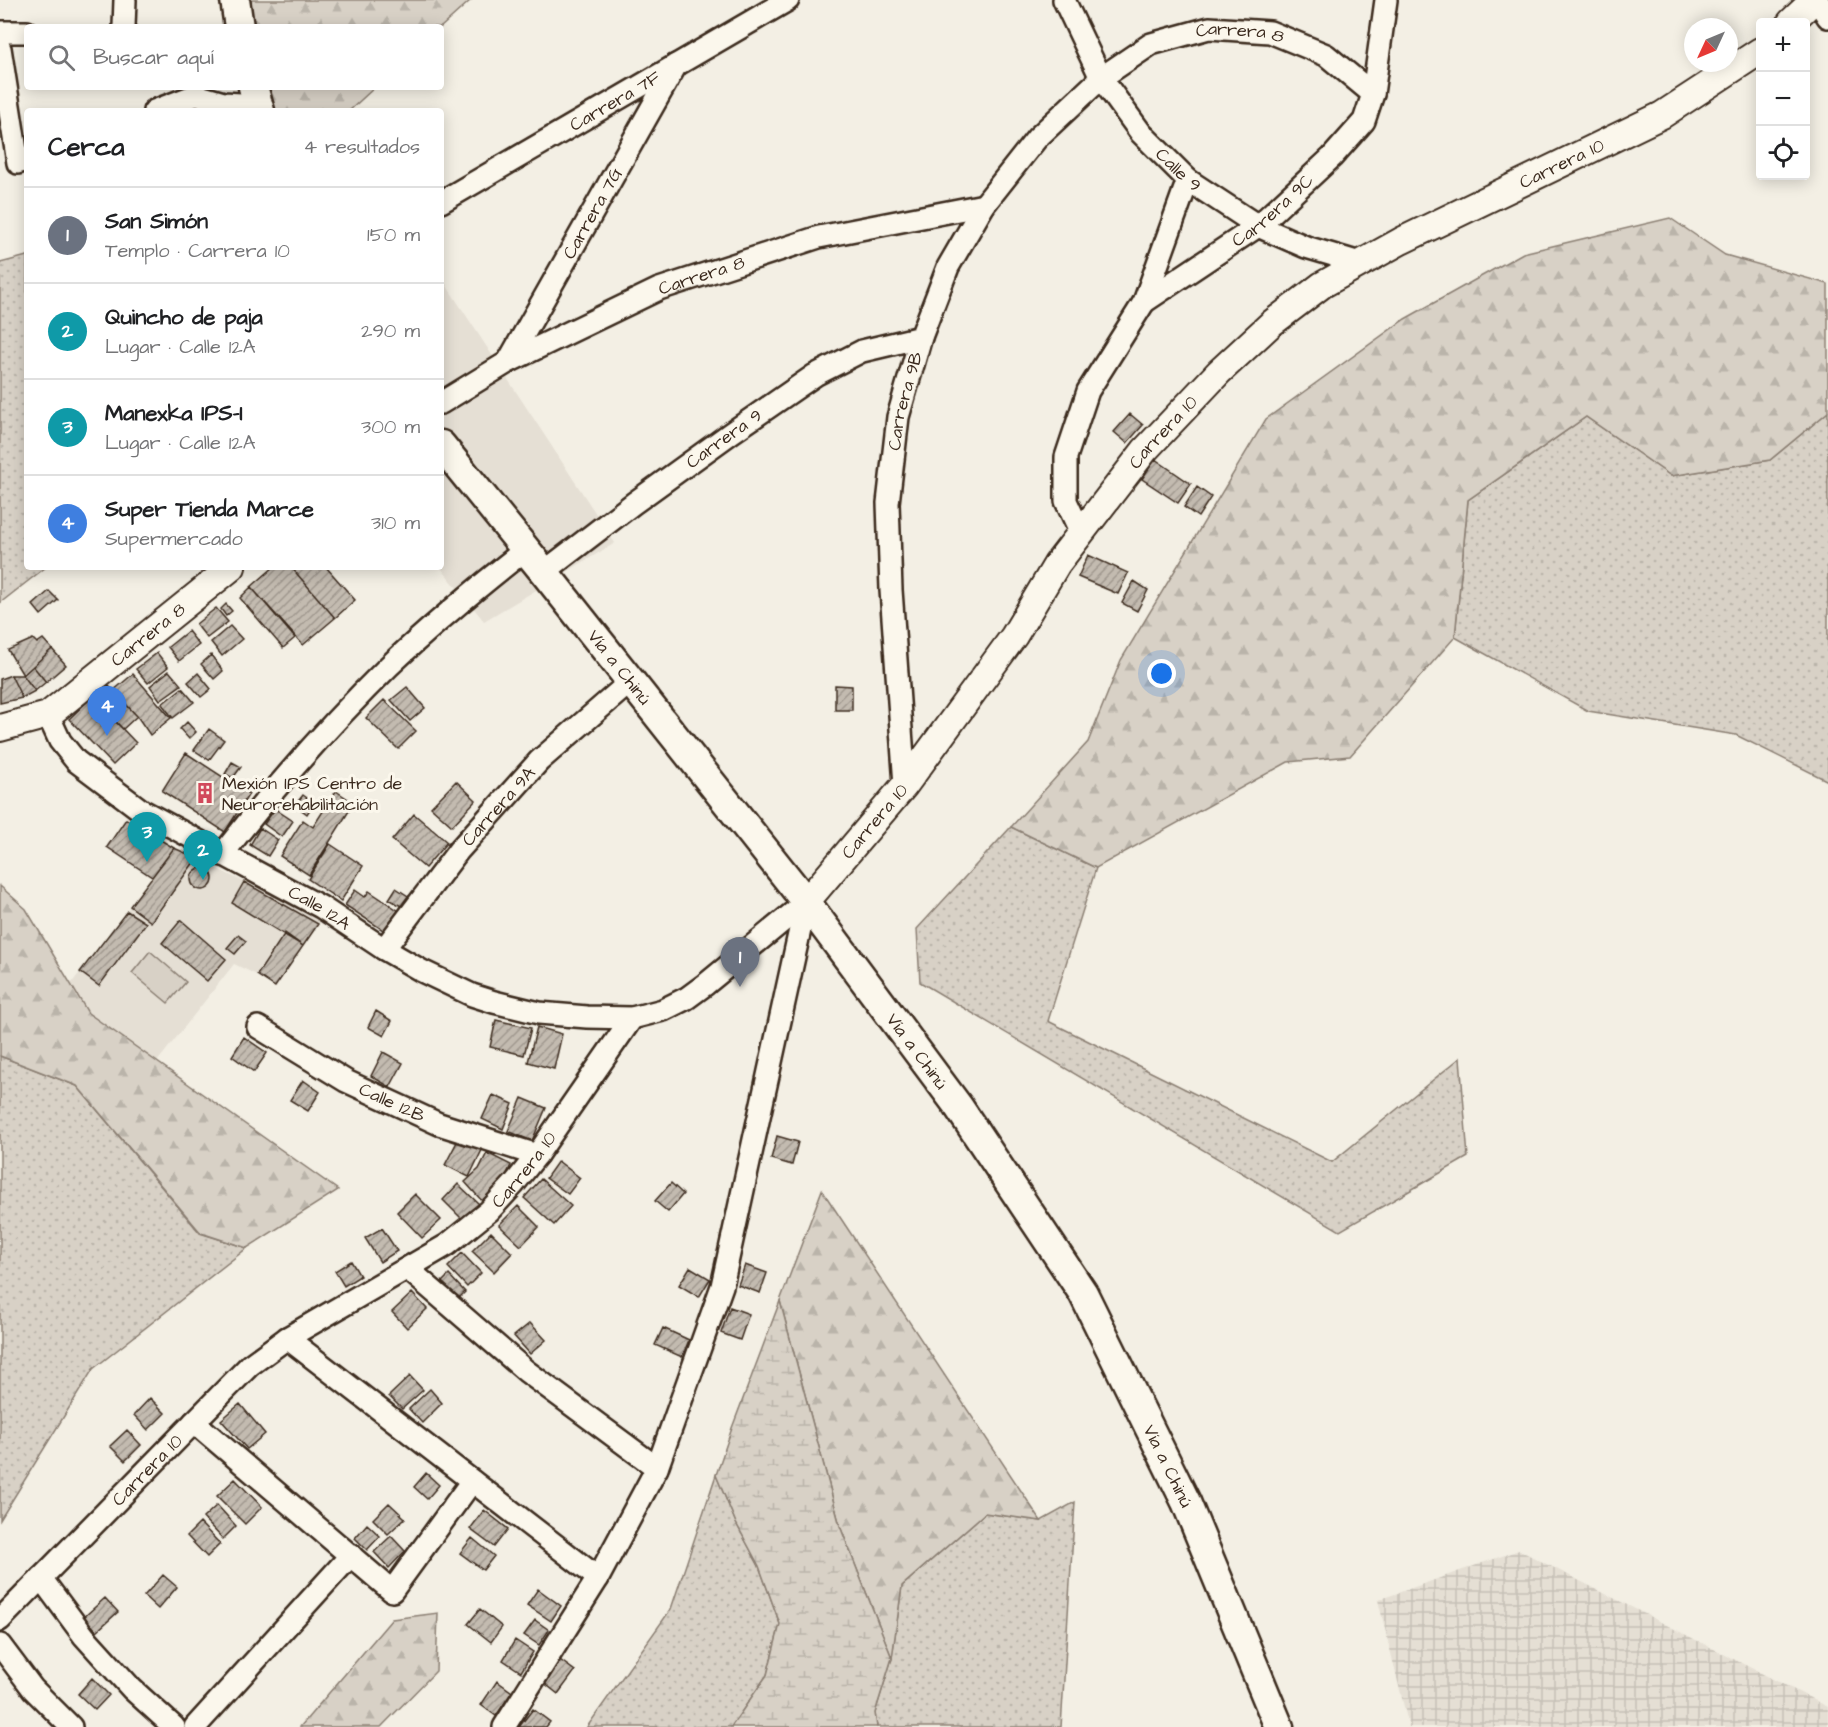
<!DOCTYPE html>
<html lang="es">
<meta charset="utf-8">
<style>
:root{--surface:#fff;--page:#f6f6f6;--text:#202124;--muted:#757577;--line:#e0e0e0;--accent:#1a73e8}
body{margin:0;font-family:"Architects Daughter",sans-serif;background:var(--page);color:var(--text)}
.controls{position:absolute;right:18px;top:18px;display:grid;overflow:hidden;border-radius:6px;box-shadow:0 3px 15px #0003}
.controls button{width:54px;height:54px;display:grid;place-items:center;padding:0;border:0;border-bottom:2px solid var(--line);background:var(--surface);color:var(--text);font:30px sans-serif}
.compass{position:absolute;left:1684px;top:18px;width:54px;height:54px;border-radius:50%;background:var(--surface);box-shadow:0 3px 15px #0003;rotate:226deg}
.you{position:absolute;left:1162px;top:674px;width:21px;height:21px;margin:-15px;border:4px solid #fff;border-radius:50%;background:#1a73e8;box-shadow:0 0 0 9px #1a73e833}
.badge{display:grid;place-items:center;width:39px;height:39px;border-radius:50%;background:var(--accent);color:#fff;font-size:20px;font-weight:700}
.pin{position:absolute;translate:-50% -50px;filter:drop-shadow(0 2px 3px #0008)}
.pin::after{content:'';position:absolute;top:32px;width:21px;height:18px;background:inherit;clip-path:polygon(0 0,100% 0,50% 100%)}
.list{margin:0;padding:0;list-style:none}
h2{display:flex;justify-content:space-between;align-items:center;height:78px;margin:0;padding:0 24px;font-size:26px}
h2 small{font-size:20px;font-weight:400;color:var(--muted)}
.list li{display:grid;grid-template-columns:39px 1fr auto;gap:18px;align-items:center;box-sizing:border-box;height:96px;padding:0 24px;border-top:2px solid var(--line)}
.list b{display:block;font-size:22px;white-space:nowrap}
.list p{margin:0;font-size:20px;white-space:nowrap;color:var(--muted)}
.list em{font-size:20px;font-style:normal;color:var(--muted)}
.icon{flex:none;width:33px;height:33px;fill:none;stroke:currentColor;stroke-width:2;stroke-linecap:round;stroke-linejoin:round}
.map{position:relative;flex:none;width:1828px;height:1727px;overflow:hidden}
.search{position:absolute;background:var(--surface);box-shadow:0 3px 15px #0003;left:24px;top:24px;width:420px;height:66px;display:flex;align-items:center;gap:15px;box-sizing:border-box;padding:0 21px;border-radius:6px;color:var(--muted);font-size:22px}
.panel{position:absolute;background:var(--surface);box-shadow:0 3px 15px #0003;left:24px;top:108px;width:420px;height:462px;border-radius:6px}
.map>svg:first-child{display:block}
</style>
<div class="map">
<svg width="1828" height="1727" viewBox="0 0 1828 1727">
<defs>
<pattern id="industrial-grid" width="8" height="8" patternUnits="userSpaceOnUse" patternTransform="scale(1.5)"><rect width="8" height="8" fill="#e5dfd4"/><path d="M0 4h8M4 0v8" fill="none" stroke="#c5c0b6"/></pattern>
<pattern id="grass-dots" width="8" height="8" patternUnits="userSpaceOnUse" patternTransform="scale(1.5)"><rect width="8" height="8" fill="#d8d1c6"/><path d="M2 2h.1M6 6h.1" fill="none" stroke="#bab4aa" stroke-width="1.8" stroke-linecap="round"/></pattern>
<pattern id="forest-firs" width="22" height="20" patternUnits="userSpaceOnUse" patternTransform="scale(1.5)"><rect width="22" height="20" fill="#d8d1c6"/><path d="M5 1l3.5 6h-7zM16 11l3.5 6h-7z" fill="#bab4aa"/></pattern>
<pattern id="wetland-marsh" width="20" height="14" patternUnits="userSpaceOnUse" patternTransform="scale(1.5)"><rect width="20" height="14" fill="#d8d1c6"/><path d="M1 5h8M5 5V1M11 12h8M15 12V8" fill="none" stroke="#bab4aa"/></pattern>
<pattern id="building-hatch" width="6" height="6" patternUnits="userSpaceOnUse" patternTransform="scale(1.5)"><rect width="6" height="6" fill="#c3bbb0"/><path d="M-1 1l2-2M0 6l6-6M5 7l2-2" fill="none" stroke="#a0988f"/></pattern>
</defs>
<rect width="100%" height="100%" fill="#f3efe4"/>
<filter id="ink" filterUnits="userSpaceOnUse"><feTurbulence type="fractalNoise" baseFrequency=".0167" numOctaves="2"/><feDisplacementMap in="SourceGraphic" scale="12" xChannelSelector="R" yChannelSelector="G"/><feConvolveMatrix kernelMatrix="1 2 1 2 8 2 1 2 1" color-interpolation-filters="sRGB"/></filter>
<g filter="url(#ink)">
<path fill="#e5dfd4" d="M441,277L615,543L484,621L440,567Z
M174,848L315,916L320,922L275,987L257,975L234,964L157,1062L88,1013L71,984Z"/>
<path fill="url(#industrial-grid)" d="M1519,1550L1828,1707V1727H1409L1378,1600Z"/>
<path fill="url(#grass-dots)" stroke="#8a7e72" stroke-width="1.5" d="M27,256V567H46L0,603V263Z
M1828,412V781L1736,735L1588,711L1455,637L1468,500L1586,417L1671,476L1770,460Z
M1011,827L1096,868L1048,1021L1332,1162L1460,1058L1468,1157L1340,1231L920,982L917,929Z
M0,1056L77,1086L200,1233L247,1248L93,1369L0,1520Z
M716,1475L736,1523L759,1566L780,1624L767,1675L731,1727H587L671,1609Z
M1075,1502L1061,1727H877L875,1713L892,1658L902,1586L985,1513L1041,1521Z"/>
<path fill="url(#forest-firs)" stroke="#8a7e72" stroke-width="1.5" d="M249,0H471L441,27H253Z
M263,87H375L349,111H270Z
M1670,218L1725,255L1828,284V412L1770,460L1671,476L1586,417L1468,500L1455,637L1350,756L1288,762L1096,868L1011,827L1088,742L1121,660L1266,419L1405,319L1523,253Z
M0,886L26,909L88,1013L338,1190L247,1248L201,1233L77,1086L0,1056Z
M822,1190L1041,1521L985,1513L902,1586L892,1658L840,1526L780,1301Z
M438,1613L436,1671L381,1727H300L392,1619Z"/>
<path fill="url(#wetland-marsh)" stroke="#8a7e72" stroke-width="1.5" d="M780,1301L840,1526L892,1658L875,1713L877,1727H731L767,1675L780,1624L759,1566L736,1523L716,1475L732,1428Z"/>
<path fill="#d8d1c6" stroke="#8a7e72" stroke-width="1.5" d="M150,951L186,982L168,1003L132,973Z"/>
<path fill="url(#building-hatch)" stroke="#3b2a1e" stroke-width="1.5" d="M1130,414L1143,425L1127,443L1114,432Z
M1155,459L1191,484L1178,503L1142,479Z
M1197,487L1211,497L1198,517L1184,507Z
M1088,555L1128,573L1118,594L1078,577Z
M274,567H291L335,618L303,645L251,587Z
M291,567H326L355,600L335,618Z
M1134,581L1148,590L1137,611L1122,603Z
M251,587L295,638L283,648L240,598Z
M49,591L58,600L41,615L33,605Z
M226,604L232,611L226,616L221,609Z
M216,608L228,622L207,638L196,624Z
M230,626L242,639L222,656L211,642Z
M188,631L199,645L179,661L168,647Z
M33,639L37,643L43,639L52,649L23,675L8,650Z
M52,649L66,665L46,682L33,666Z
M157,653L168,667L148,683L136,669Z
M211,655L223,671L214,679L201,664Z
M33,666L46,682L35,691L23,675Z
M169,671L181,685L160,700L150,686Z
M198,673L211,689L201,697L188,682Z
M133,674L171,718L150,735L137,716L113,691Z
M11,675H23L35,691L22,698Z
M11,675L22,698L0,703V679Z
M107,684L137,716L123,729L92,697Z
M835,685L852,686V710H835Z
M407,687L425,708L410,721L391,700Z
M182,688L194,702L173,718L162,704Z
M92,697L136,743L113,765L69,719Z
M384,700L416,731L398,749L366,718Z
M187,722L196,732L189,739L180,729Z
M209,729L224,740L209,760L194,750Z
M186,753L249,794L225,832L162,791Z
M232,762L241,767L233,778L225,774Z
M456,781L476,800L452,826L431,807Z
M336,791L354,803L309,875L280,856L303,820L313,827Z
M303,795L314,803L307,814L295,805Z
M275,809L293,821L282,837L264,824Z
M414,814L447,842L425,868L392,840Z
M126,819L174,848L152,877L107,847Z
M260,828L278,840L268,856L250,845Z
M330,844L363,866L341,901L308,879Z
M174,848L197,858L151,922L130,906Z
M191 879a11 11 0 1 1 22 0a11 11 0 1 1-22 0Z
M244,882L318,924L303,946L232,903Z
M396,888L408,896L401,906L389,899Z
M355,890L365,897L369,891L399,911L386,932L345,905Z
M127,911L146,923L99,986L80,972Z
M181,920L226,959L207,981L162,943Z
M285,933L303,946L275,987L257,975Z
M238,935L246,941L235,954L227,948Z
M376,1011L392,1021L384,1036L368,1027Z
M496,1020L531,1028L524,1055L490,1047Z
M537,1027L562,1034L554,1069L528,1062Z
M244,1037L267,1053L254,1072L232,1056Z
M383,1052L403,1063L390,1087L371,1076Z
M303,1080L320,1092L308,1111L290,1100Z
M493,1095L513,1104L503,1129L482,1119Z
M522,1098L546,1108L532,1141L508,1131Z
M777,1136L798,1142L792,1165L771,1159Z
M459,1138L482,1150L469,1177L445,1165Z
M487,1153L511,1165L502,1185L483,1202L465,1182L479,1169Z
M558,1161L580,1178L568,1194L546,1178Z
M541,1179L571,1206L554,1225L524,1198Z
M671,1183L683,1194L668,1212L655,1201Z
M458,1184L479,1204L463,1220L443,1200Z
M415,1194L441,1220L422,1238L397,1212Z
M518,1206L539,1227L521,1246L499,1225Z
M382,1228L397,1251L380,1262L365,1238Z
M491,1232L512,1253L494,1272L472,1251Z
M462,1253L481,1273L467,1287L448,1267Z
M351,1261L360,1276L344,1286L335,1271Z
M745,1265L767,1273L760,1293L738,1285Z
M690,1267L710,1279L699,1297L679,1285Z
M449,1275L465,1292L456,1301L440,1284Z
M412,1293L427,1309L407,1328L392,1312Z
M730,1307L749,1314L740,1340L721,1333Z
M530,1323L546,1340L530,1354L514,1336Z
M663,1328L689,1340L682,1357L655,1345Z
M410,1376L423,1390L402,1409L389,1396Z
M430,1389L442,1403L422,1423L409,1409Z
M150,1398L165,1413L148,1430L134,1415Z
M240,1404L265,1434L247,1449L221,1420Z
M127,1430L141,1445L125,1461L110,1446Z
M426,1473L439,1485L427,1499L414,1487Z
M235,1479L262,1507L245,1524L217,1496Z
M389,1503L405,1518L388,1534L373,1519Z
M217,1505L236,1526L223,1539L203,1518Z
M484,1510L508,1529L494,1547L470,1529Z
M200,1523L220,1544L207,1557L187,1536Z
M367,1524L380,1536L367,1550L355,1538Z
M391,1536L405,1551L389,1568L374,1552Z
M472,1538L494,1556L483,1570L460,1553Z
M163,1575L177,1587L158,1609L144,1596Z
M538,1589L561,1606L551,1621L527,1605Z
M105,1598L118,1612L97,1631L84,1617Z
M480,1609L502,1627L491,1642L468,1624Z
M535,1620L549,1630L539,1645L524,1635Z
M515,1640L533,1652L521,1672L503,1660Z
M560,1660L575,1671L558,1694L543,1682Z
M92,1678L109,1695L95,1710L78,1694Z
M497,1681L512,1692L496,1716L481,1705Z
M533,1709L550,1722L546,1727H519Z"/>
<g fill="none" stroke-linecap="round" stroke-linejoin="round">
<defs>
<g id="minor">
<path id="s1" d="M1064,0L1101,78L1141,133L1188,180L1258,226L1306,247L1360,263"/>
<path d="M1817,0L1828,17"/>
<path d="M124,27L125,0"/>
<path d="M0,32H27"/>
<path d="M0,48L18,163"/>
<path d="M154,111L196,95L224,103L258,105"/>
<path id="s2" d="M441,202L788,0"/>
<path id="s3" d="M1144,302L1258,226L1332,157L1364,121L1373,94L1386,0"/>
<path id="s4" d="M508,362L676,65"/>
<path id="s5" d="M441,403L508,362L659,289L819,237L984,205"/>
<path d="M1081,533L1066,501V457L1088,391L1144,302L1188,180"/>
<path id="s6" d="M544,572L634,503L731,433L815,375L862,351L921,337"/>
<path id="s7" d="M48,715L60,741L76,761L141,810L321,907L384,949L422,971L472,995L494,1002L539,1013L587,1017L632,1018L663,1010L687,998L706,984L806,902"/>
<path id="s8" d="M905,785L891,590L888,503L898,417L921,337L948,267L984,205L1037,138L1101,78L1151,44L1209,28L1270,32L1326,55L1373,94"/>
<path d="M222,855C274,788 329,725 389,666C432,625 478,587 525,550"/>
<path id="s9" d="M384,949L459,850L539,761L630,682"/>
<path id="s10" d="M258,1027L346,1081L439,1124L537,1155"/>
<path d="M408,1269L526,1371L657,1468"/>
<path d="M287,1338L598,1578"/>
<path d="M194,1422L392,1591L472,1481"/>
<path d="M41,1578L84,1636L132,1689L174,1727"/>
<path id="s11" d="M0,1620L250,1365L287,1338L447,1245L489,1211L514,1184L537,1155L632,1018"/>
<path d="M0,1645L33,1689L71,1727"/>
<path d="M195,1727L351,1555"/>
<path d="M504,1727L598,1578L657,1468L722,1286L806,902"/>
</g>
<g id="tertiary">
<path d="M1791,22L1814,0"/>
<path id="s12" d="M0,728L48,715L232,567"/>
<path id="s13" d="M806,902L905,785L1014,636L1057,564L1145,450L1219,372L1272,323L1322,285L1401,241L1662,115L1760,51"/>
</g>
<g id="secondary">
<path d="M235,0L239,27"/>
<path d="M253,87L260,111"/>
<path id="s14" d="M441,445L544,572L806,902L958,1106L1083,1293L1186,1502L1279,1727"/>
</g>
</defs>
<use href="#minor" stroke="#3b2a1e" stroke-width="26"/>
<use href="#tertiary" stroke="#3b2a1e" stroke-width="30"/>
<use href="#secondary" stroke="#3b2a1e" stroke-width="33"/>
<use href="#minor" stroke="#fbf7ec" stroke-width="21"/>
<use href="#tertiary" stroke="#fbf7ec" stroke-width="26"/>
<use href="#secondary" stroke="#fbf7ec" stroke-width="28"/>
</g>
</g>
<defs>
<symbol id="building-bare" viewBox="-9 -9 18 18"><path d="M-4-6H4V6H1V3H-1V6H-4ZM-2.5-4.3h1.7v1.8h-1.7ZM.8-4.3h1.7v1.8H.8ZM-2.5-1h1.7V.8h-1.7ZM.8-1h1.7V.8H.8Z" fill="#d1495b" stroke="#fbf7ec" stroke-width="2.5" paint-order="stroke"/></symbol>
</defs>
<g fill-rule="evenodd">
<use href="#building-bare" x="190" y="778" width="30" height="30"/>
</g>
<g text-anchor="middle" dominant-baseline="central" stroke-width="6" stroke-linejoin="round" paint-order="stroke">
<g font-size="18" fill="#3b2a1e" stroke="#fbf7ec">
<text stroke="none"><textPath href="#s8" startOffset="924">Carrera 8</textPath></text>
<text stroke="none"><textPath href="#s2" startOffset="201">Carrera 7F</textPath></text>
<text stroke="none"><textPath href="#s13" startOffset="1077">Carrera 10</textPath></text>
<text stroke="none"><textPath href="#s1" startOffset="207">Calle 9</textPath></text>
<text stroke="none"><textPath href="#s3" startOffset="158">Carrera 9C</textPath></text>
<text stroke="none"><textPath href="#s4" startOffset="171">Carrera 7G</textPath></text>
<text stroke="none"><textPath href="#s5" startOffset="291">Carrera 8</textPath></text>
<text stroke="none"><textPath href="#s8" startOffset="386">Carrera 9B</textPath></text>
<text stroke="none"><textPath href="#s13" startOffset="591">Carrera 10</textPath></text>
<text stroke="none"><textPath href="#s6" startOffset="224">Carrera 9</textPath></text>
<text stroke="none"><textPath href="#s12" startOffset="178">Carrera 8</textPath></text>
<text stroke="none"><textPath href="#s14" startOffset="285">Vía a Chinú</textPath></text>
<text stroke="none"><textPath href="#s9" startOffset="183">Carrera 9A</textPath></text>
<text stroke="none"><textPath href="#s13" startOffset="106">Carrera 10</textPath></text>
<text stroke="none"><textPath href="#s7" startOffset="339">Calle 12A</textPath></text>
<text stroke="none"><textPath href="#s14" startOffset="771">Vía a Chinú</textPath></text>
<text stroke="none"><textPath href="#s10" startOffset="154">Calle 12B</textPath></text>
<text stroke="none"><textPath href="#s11" startOffset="696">Carrera 10</textPath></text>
<text stroke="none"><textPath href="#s14" startOffset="1257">Vía a Chinú</textPath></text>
<text stroke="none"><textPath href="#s11" startOffset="210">Carrera 10</textPath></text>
</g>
<g font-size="18" fill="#3b2a1e" stroke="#fbf7ec" text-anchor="start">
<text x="222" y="783">Mexión IPS Centro de<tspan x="222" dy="21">Neurorehabilitación</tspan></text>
</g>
</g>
</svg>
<div class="controls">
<button>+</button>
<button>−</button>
<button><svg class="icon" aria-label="locate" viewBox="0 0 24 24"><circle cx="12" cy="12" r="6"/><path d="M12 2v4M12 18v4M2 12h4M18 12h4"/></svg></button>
</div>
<svg class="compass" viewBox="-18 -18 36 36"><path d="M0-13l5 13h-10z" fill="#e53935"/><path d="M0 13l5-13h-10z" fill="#757577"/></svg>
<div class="you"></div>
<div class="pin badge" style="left:740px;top:987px;background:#6b7280">1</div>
<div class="pin badge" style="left:203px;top:880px;background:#0f9aa8">2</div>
<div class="pin badge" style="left:147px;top:862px;background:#0f9aa8">3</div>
<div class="pin badge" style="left:107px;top:736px;background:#3f7fe0">4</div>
<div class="search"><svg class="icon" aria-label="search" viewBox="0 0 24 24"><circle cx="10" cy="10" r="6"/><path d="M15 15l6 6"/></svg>Buscar aquí</div>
<section class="panel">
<h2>Cerca<small>4 resultados</small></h2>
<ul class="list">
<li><span class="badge" style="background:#6b7280">1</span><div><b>San Simón</b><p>Templo · Carrera 10</p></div><em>150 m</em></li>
<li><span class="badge" style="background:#0f9aa8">2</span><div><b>Quincho de paja</b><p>Lugar · Calle 12A</p></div><em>290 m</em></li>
<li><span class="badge" style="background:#0f9aa8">3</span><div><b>Manexka IPS-I</b><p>Lugar · Calle 12A</p></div><em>300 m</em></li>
<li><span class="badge" style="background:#3f7fe0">4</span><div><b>Super Tienda Marce</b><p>Supermercado</p></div><em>310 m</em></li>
</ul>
</section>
</div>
